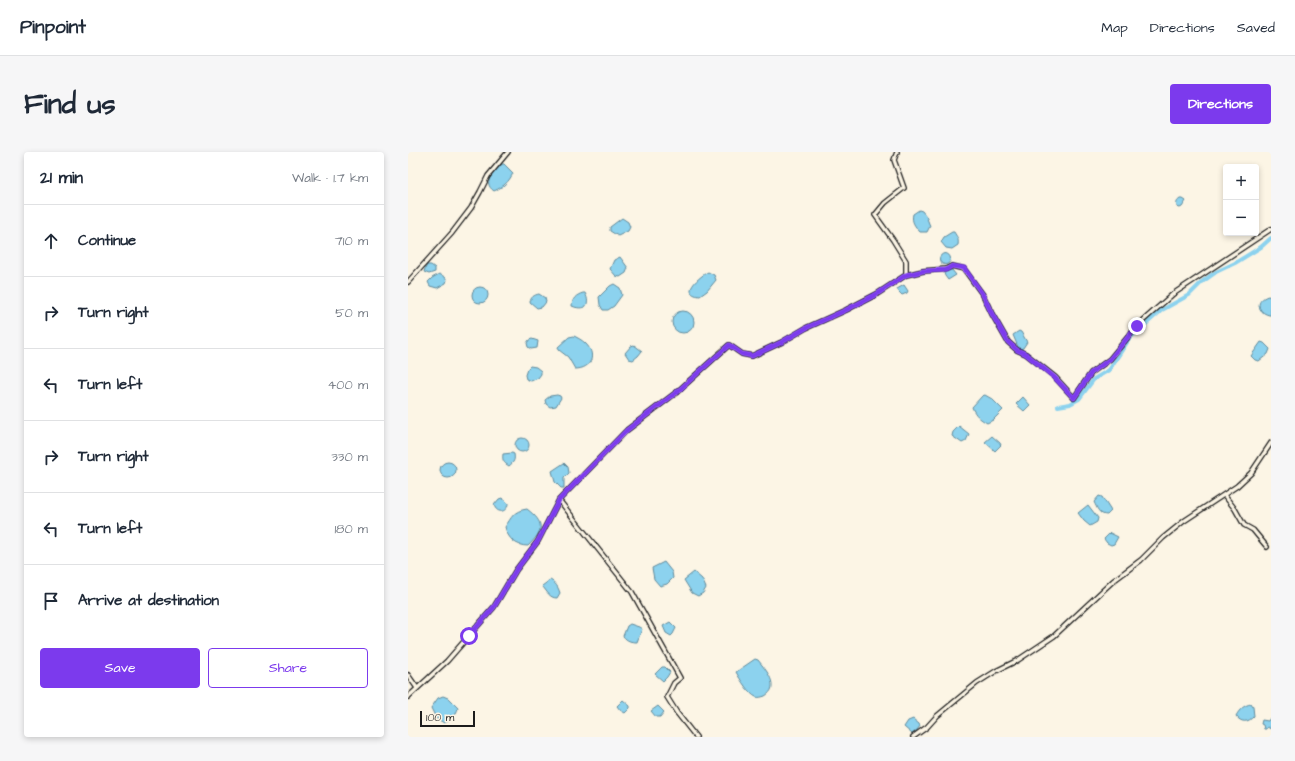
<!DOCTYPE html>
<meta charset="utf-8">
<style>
:root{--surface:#fff;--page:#f6f6f7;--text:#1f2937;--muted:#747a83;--line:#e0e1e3;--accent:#7c3aed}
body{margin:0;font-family:"Architects Daughter",sans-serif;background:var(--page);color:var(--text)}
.controls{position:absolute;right:12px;top:12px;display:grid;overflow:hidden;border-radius:4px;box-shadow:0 2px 6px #0003}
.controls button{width:36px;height:36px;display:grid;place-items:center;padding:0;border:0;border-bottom:1px solid var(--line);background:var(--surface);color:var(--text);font:20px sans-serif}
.scale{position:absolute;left:12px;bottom:10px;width:55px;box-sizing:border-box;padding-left:4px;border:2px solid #1c1c1c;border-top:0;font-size:11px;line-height:14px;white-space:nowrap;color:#1c1c1c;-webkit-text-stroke:3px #fcf5e5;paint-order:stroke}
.stop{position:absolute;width:12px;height:12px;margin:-9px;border:3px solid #7c3aed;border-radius:50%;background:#fff}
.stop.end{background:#7c3aed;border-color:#fff;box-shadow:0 1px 4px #0008}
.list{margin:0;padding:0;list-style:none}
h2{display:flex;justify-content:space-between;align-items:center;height:52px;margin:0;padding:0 16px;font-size:17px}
h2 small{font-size:13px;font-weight:400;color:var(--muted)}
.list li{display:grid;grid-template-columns:26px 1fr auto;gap:12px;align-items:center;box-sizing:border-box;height:72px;padding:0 16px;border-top:1px solid var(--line)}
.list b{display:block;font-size:15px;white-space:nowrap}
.list em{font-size:13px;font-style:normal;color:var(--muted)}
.actions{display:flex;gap:8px;padding:12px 16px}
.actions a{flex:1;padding:9px 0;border:1px solid var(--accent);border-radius:4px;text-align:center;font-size:14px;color:var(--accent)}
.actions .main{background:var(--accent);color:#fff}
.icon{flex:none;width:22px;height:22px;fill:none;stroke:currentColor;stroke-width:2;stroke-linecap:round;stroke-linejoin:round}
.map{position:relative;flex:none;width:863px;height:585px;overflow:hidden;border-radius:4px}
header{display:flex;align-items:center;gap:24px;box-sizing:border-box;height:56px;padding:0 20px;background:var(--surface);border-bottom:1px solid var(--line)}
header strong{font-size:19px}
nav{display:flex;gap:22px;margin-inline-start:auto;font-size:14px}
.intro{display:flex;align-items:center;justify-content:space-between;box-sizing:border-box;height:96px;padding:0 24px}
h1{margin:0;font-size:28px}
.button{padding:10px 18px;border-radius:4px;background:var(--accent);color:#fff;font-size:14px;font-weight:700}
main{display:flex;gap:24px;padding:0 24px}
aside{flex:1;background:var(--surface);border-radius:4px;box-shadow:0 2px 6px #0003}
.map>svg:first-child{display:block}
</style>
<header>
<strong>Pinpoint</strong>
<nav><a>Map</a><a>Directions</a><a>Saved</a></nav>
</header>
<div class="intro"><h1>Find us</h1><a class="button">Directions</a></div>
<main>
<aside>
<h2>21 min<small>Walk · 1.7 km</small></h2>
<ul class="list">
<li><svg class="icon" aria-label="ahead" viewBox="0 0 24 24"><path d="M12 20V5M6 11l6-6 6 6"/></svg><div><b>Continue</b></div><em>710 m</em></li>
<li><svg class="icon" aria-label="right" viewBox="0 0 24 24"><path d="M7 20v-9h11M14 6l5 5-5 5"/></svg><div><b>Turn right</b></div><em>50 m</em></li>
<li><svg class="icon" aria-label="left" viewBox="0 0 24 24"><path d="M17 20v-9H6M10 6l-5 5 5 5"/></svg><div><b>Turn left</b></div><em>400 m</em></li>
<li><svg class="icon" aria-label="right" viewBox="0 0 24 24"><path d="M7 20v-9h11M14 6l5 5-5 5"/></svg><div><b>Turn right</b></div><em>330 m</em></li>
<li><svg class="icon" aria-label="left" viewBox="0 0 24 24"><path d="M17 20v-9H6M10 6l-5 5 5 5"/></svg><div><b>Turn left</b></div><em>180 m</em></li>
<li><svg class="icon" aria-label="arrive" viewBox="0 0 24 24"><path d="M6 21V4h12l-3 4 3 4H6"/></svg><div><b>Arrive at destination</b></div></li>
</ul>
<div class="actions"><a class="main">Save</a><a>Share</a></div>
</aside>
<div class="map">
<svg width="863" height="585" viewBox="0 0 863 585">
<rect width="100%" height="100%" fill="#fcf5e5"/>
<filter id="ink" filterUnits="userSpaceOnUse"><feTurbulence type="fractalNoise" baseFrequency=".025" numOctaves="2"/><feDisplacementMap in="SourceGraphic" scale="8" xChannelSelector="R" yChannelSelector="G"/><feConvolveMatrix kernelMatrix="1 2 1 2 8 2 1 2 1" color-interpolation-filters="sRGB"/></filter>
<g filter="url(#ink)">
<path fill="#8cd2ee" stroke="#5f899a" d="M94,12H96L105,21C101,30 95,35 86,39C73,30 87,20 94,12Z
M772,47H775L778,49L774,55L772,56L769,55C768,51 769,49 772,47Z
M511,58L514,59L518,64L522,74L519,80H512C507,74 503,70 505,62Z
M214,66L220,70L222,75L220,79L210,84L202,79V75Z
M544,80H546C549,85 551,87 550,93L544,97L538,96L533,90L536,85Z
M531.5 107a5.5 5.5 0 1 1 11 0a5.5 5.5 0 1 1-11 0Z
M212,105L220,116L218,121L212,125L208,124L202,117L206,108Z
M19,113H23L27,116V120L21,122L16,120L17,117Z
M541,118H544L548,123L540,128L537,124L536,121Z
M300,120L306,123L308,128L299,139L292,144C271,142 292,124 300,120Z
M31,122L37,125L39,128L38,131L29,136L22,134L20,130L24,126Z
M206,132L212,136L214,143L206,154L200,158H195L192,153L191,145L202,134Z
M496,133L500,139L499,141L494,143L491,140L489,137Z
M64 143a8 8 0 1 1 16 0a8 8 0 1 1-16 0Z
M175,141H177C184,154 175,159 164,154C164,147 168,143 175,141Z
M131,142L137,146L138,150L134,155L129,156L122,150C123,145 126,143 131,142Z
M860,144L863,145V163H861C849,160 847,148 860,144Z
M264 170a11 11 0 1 1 22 0a11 11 0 1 1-22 0Z
M611,179L613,180L619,190L615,196L612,197L610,195L605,183Z
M166,184C170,186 174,188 177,191C189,202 184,217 167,217L160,205L151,198L150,195L161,185Z
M124,187L130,189L129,196L123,197L120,195L119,191L121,188Z
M853,190L856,191L862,197L860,202L851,209L847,208L843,204Z
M226,193L234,199L230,204L225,208L221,207L217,201L223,194Z
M122,214L128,215L133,219V222L130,226L123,229L118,227L117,223L119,217Z
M149,243L152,244L153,246L148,254L142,255L138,252L137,248L142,244Z
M577,243L584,247L595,258L585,268L579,271C572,267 567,263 564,255L574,244Z
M615,245L622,253L616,259L608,252Z
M551,274L561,282L558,289L554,291L544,284L545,280Z
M584,284L592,291L593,293L587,299L577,290Z
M107 293a7 7 0 1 1 14 0a7 7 0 1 1-14 0Z
M104,301L106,302C107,308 106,310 101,314C96,311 94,309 95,302Z
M32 318a8 8 0 1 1 16 0a8 8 0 1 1-16 0Z
M156,311L160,315L161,321L156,326V336H153L147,330L144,319Z
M691,344L694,345L703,359L699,363C691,363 689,356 686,350Z
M94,346L100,351C100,360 89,363 86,353L91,347Z
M680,353L690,366L689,370L682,374L676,369L670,361Z
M119,357C137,371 136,378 120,394C108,394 100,387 97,375C104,365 105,359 119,357Z
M702,381L710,385L706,392L703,393L699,391L696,387Z
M256,410L264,420L265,426L259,432L252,434L246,427L244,416Z
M286,420L294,427L298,436L295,441L290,444L284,441L276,428Z
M142,428C148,431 150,435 152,441L149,446C141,446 139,439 134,434Z
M262,470L268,476L265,482L263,484L258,481L255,474Z
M222,472L231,475L234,477L229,490C223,490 219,489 215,484L219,474Z
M347,507L350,508C358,518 373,535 357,544C354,545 351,546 348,545C341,542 332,527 328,520Z
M254,515H257L262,520L259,525L255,529L247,522Z
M35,544L40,546L50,556C48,564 43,568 36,571L28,566L23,556L30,546Z
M215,548L222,554V556L217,561L212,558L209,554Z
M843,552L845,555L846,564C840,571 833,571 828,564C831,558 836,553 843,552Z
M250,554L256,560L252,565H248L243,559Z
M862,566L863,568V577L859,575L858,577H856L855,573L853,572L854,568L860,569Z
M505,567L511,572L512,574L509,578L504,582L496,575L500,569Z"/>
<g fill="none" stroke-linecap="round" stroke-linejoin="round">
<path stroke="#8cd2ee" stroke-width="4" d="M650,254L662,252L671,247L686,227L701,218L722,186L754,158L781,143L794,130L808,120L827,111L853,95L863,86"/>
<defs>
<path id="minor" d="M498,123L515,119L538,117L544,114L556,117L575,143L584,162L600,190L609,198L618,202L647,225L666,246L683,221L702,207L729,174L765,142L863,77
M0,130L44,81L63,56L72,40L80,24L100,0
M816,343L827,357L836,373L845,378L859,395
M151,348L224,440L272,526L266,531L259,545L269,561L288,585
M0,523L9,536
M0,545L39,509L86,455L108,418L130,389L151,348L219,278L269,240L321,193L334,202L344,204L374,190L398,176L438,158L469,142L498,123V109L485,88L467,63L477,51L496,36L486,8L489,0
M505,585L519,575L529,564L569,531L588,519L610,508L646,484L705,429L733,408L755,386L776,369L829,334L843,321L863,291"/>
</defs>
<use href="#minor" stroke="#1c1c1c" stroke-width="6"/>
<use href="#minor" stroke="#fcf5e5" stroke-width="3.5"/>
</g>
</g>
<g fill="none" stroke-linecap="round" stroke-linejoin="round" filter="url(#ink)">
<path stroke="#7c3aed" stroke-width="5" d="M61,484L86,455L108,418L130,389L151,348L219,278L269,240L321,193L334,202L344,204L374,190L398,176L438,158L469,142L498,123L515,119L538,118L544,114L556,116L575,143L584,162L600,190L609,198L618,202L647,226L666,246L683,221L702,207L729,174"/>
</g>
</svg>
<div class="controls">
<button>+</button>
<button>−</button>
</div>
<div class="scale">100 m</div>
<div class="stop" style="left:61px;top:484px"></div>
<div class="stop end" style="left:729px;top:174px"></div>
</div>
</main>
